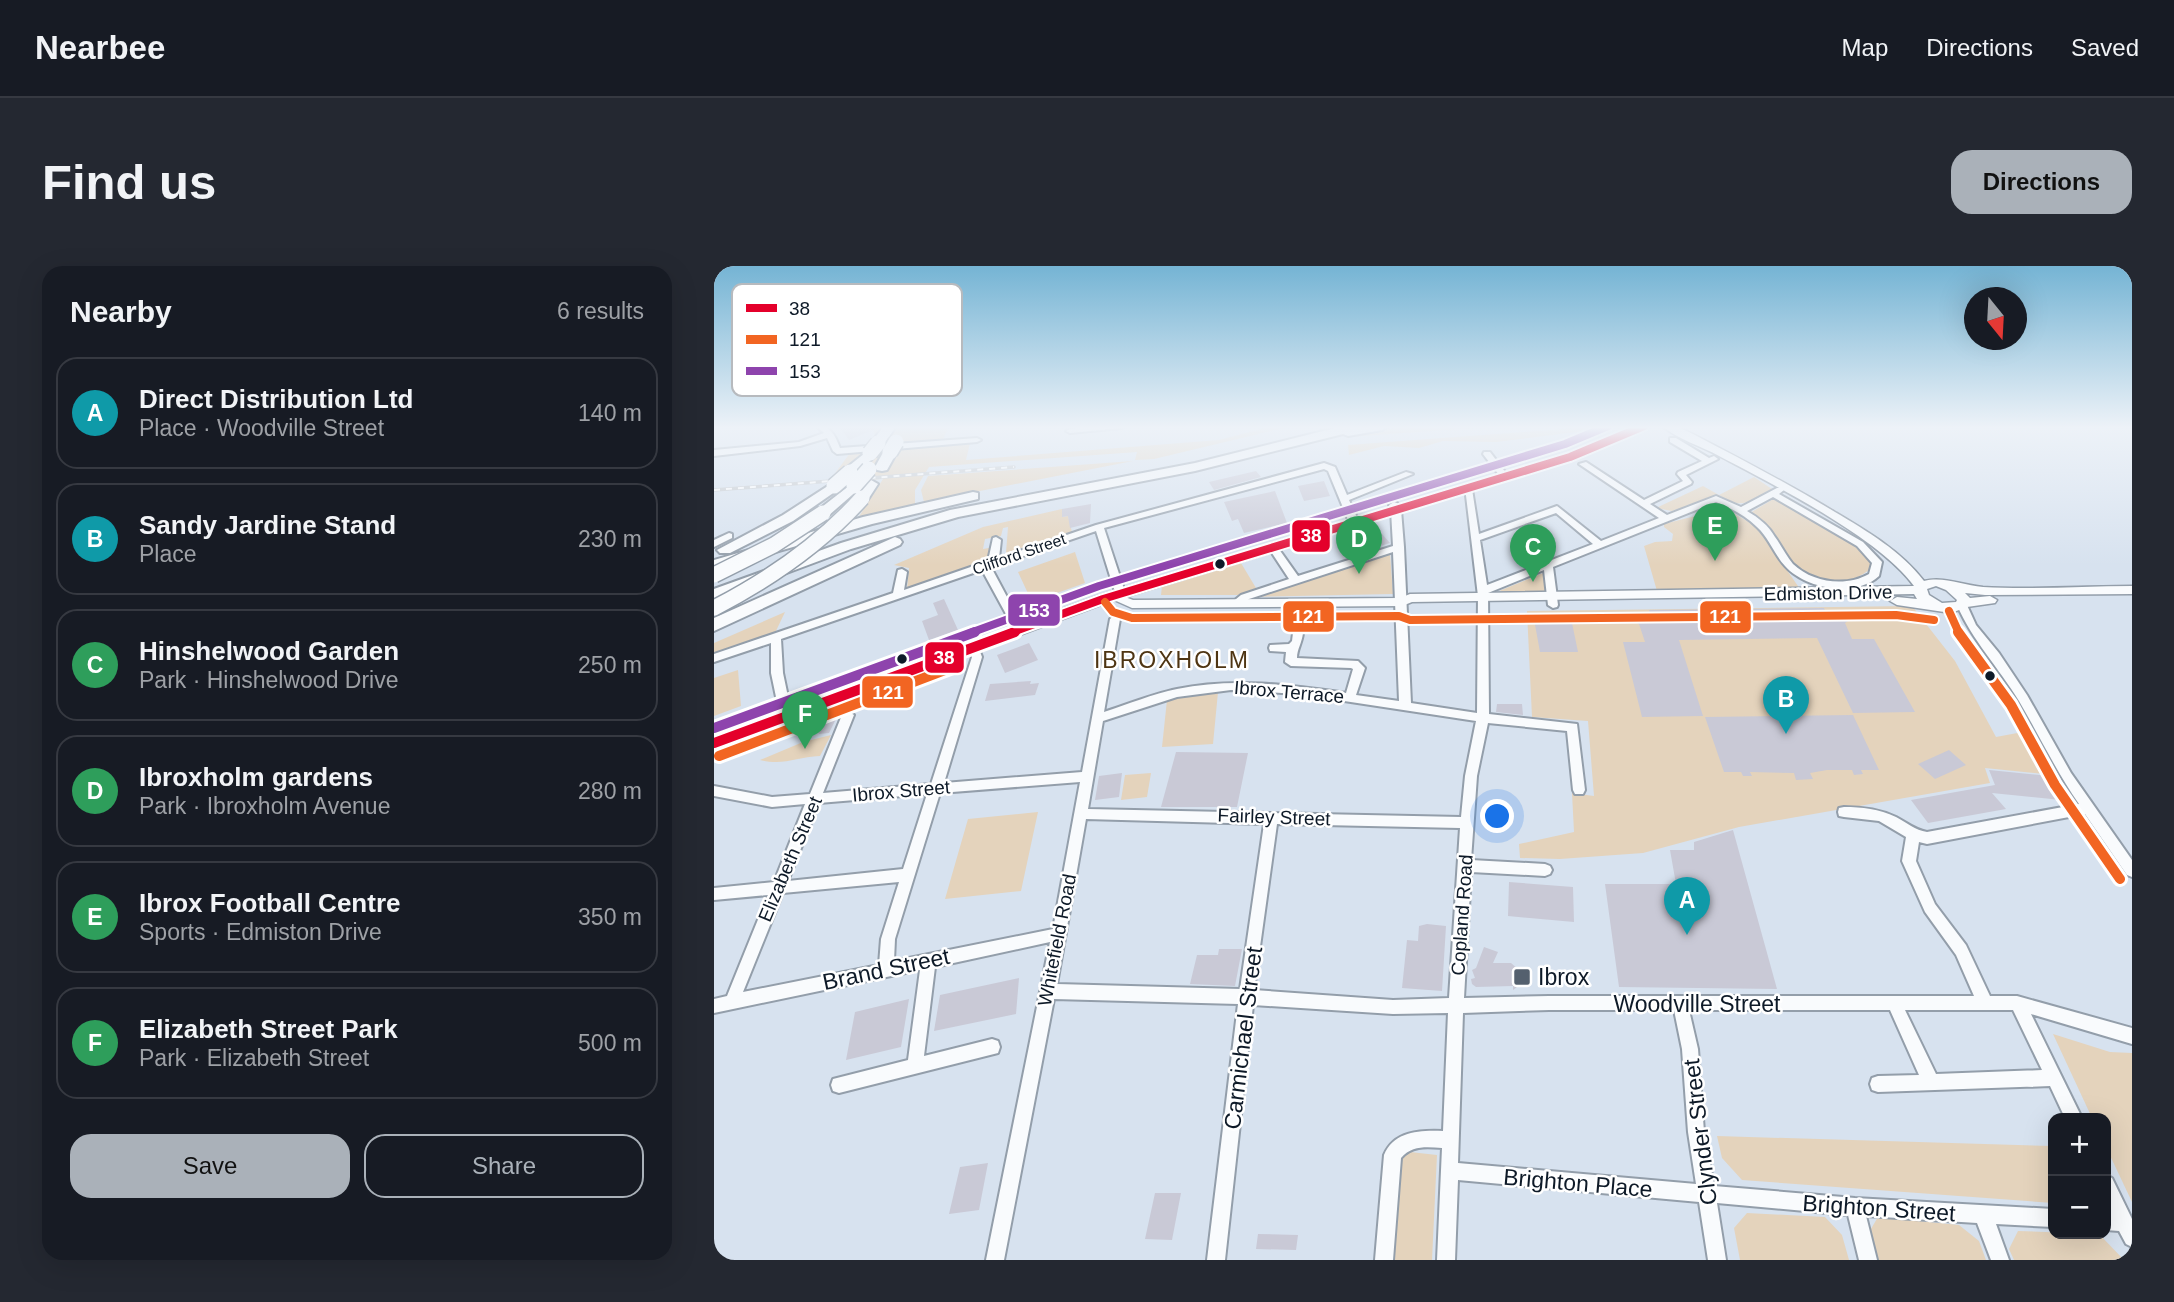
<!DOCTYPE html>
<meta charset="utf-8">
<style>
:root{--surface:#171b24;--page:#242831;--text:#f1f3f6;--muted:#9ea1a6;--line:#363941;--accent:#aab1b9}
body{margin:0;font-family:Helvetica,sans-serif;background:var(--page);color:var(--text)}
.controls{position:absolute;right:21px;bottom:21px;display:grid;overflow:hidden;border-radius:14px;box-shadow:0 7px 28px #0002}
.controls button{width:63px;height:63px;display:grid;place-items:center;padding:0;border:0;border-bottom:2px solid var(--line);background:var(--surface);color:var(--text);font:35px sans-serif}
.compass{position:absolute;left:1250px;top:21px;width:63px;height:63px;border-radius:50%;background:var(--surface);box-shadow:0 7px 28px #0002;rotate:162deg}
.you{position:absolute;left:784px;top:551px;width:24px;height:24px;margin:-18px;border:5px solid #fff;border-radius:50%;background:#1a73e8;box-shadow:0 0 0 10px #1a73e833}
.badge{display:grid;place-items:center;width:46px;height:46px;border-radius:50%;background:var(--accent);color:#fff;font-size:23px;font-weight:700}
.pin{position:absolute;translate:-50% -58px;filter:drop-shadow(0 2px 4px #0008)}
.pin::after{content:'';position:absolute;top:37px;width:24px;height:21px;background:inherit;clip-path:polygon(0 0,100% 0,50% 100%)}
.list{margin:0;padding:0;list-style:none}
h2{display:flex;justify-content:space-between;align-items:center;height:91px;margin:0;padding:0 28px;font-size:30px}
h2 small{font-size:23px;font-weight:400;color:var(--muted)}
.list li{display:grid;grid-template-columns:46px 1fr auto;gap:21px;align-items:center;box-sizing:border-box;height:112px;margin:0 14px 14px;padding:0 14px;border:2px solid var(--line);border-radius:21px}
.list b{display:block;font-size:26px;white-space:nowrap}
.list p{margin:0;font-size:23px;white-space:nowrap;color:var(--muted)}
.list em{font-size:23px;font-style:normal;color:var(--muted)}
.actions{display:flex;gap:14px;padding:21px 28px}
.actions a{flex:1;padding:16px 0;border:2px solid var(--accent);border-radius:21px;text-align:center;font-size:24px;color:var(--accent)}
.actions .main{background:var(--accent);color:#111}
.map{position:relative;flex:none;width:1418px;height:994px;overflow:hidden;border-radius:21px}
header{display:flex;align-items:center;gap:42px;box-sizing:border-box;height:98px;padding:0 35px;background:var(--surface);border-bottom:2px solid var(--line)}
header strong{font-size:33px}
nav{display:flex;gap:38px;margin-inline-start:auto;font-size:24px}
.intro{display:flex;align-items:center;justify-content:space-between;box-sizing:border-box;height:168px;padding:0 42px}
h1{margin:0;font-size:49px}
.button{padding:18px 32px;border-radius:21px;background:var(--accent);color:#111;font-size:24px;font-weight:700}
main{display:flex;gap:42px;padding:0 42px}
aside{flex:1;background:var(--surface);border-radius:21px;box-shadow:0 7px 28px #0002}
.map>svg:first-child{display:block}
</style>
<header>
<strong>Nearbee</strong>
<nav><a>Map</a><a>Directions</a><a>Saved</a></nav>
</header>
<div class="intro"><h1>Find us</h1><a class="button">Directions</a></div>
<main>
<aside>
<h2>Nearby<small>6 results</small></h2>
<ul class="list">
<li><span class="badge" style="background:#0f9aa8">A</span><div><b>Direct Distribution Ltd</b><p>Place · Woodville Street</p></div><em>140 m</em></li>
<li><span class="badge" style="background:#0f9aa8">B</span><div><b>Sandy Jardine Stand</b><p>Place</p></div><em>230 m</em></li>
<li><span class="badge" style="background:#2e9e5b">C</span><div><b>Hinshelwood Garden</b><p>Park · Hinshelwood Drive</p></div><em>250 m</em></li>
<li><span class="badge" style="background:#2e9e5b">D</span><div><b>Ibroxholm gardens</b><p>Park · Ibroxholm Avenue</p></div><em>280 m</em></li>
<li><span class="badge" style="background:#2e9e5b">E</span><div><b>Ibrox Football Centre</b><p>Sports · Edmiston Drive</p></div><em>350 m</em></li>
<li><span class="badge" style="background:#2e9e5b">F</span><div><b>Elizabeth Street Park</b><p>Park · Elizabeth Street</p></div><em>500 m</em></li>
</ul>
<div class="actions"><a class="main">Save</a><a>Share</a></div>
</aside>
<div class="map">
<svg width="1418" height="994" viewBox="0 0 1418 994">
<rect width="100%" height="100%" fill="#d7e2ef"/>
<path fill="#e4d3bc" d="M158,160H235L226,180L256,177L252,194L505,174L558,160H578L440,193L421,194L423,186L215,201L201,224V239L144,252L169,213L114,217L136,187L152,186L162,172Z
M691,160H789L633,171Z
M890,160L898,162L876,172L871,165L782,176L729,175L705,182L670,180L635,189L634,179Z
M419,195L210,236L207,224L214,210Z
M1040,211L1058,223C1033,235 1030,245 1005,229L958,245L942,242L989,220L1005,229Z
M1061,232L1145,281L1157,292V302C1137,321 1103,319 1082,301C1071,292 1066,276 1057,264C1052,257 1043,252 1036,247Z
M1003,237L1043,261L1086,323L943,325L930,280L941,276L958,275L959,268L950,261V258L985,249L984,245Z
M348,243V251L354,250L358,266L292,287L294,261L289,262L287,270L271,273L269,283L275,282L273,297L193,323L195,302L180,299L269,261Z
M361,286L371,317L318,336L304,306Z
M676,288L679,328L538,331Z
M527,297L542,322L524,329H447L448,320Z
M829,307L833,326L785,325Z
M1198,340L1241,395L1282,471L1314,465L1339,509L1271,502L1276,517L1025,561L929,587L846,593L806,592L805,578L860,566L858,527L880,530L874,455L818,451L813,345Z
M71,346L61,367L0,387V377Z
M24,404L27,440L0,450V412Z
M504,426L499,478L448,481L453,434L475,428Z
M117,469L106,490C82,491 70,500 46,494L89,476Z
M437,507L433,531L407,534L411,509Z
M324,546L307,625L231,633L254,553Z
M1339,768L1396,786L1418,787V936L1392,881V852H1378Z
M1003,870L1339,880V937L1028,914L1008,892Z
M687,885L723,889L718,994H673Z
M1033,947L1111,951L1128,969L1135,994H1026L1020,962Z
M1164,951L1245,959L1265,975L1272,994H1161L1154,968Z
M1304,965L1385,968L1410,994H1300L1295,983Z"/>
<path fill="#c9c9d6" d="M134,160H164V162L135,174L127,163Z
M542,205L547,211L500,224L495,216Z
M610,215L616,230L590,235L584,220Z
M561,225L573,257L530,267L524,253L518,255L510,236Z
M377,238L376,257L356,262L354,250L348,251V243Z
M660,259L676,277L660,282L645,263Z
M230,333L244,364L215,374L208,355L224,349L219,337Z
M1110,342L1112,347H1129L1140,351L1131,357L1138,373H1160L1201,446L1139,447L1103,372L965,374L989,450L928,451L909,376H931L925,358L910,351L937,349L935,344Z
M857,352L864,386H826L820,353Z
M315,377L324,394L291,407L283,389Z
M317,415L316,418L325,417L321,429L271,435L276,418Z
M783,438H808L809,449L782,446Z
M124,449L115,467L105,468L101,458Z
M1139,449L1165,504H1147L1149,508L1140,509L1138,504H1113L1096,507L1099,513L1082,514L1080,507L1036,506L1038,510H1029L1027,506H1010L991,451Z
M1235,484L1252,499L1221,513L1204,498Z
M462,486L534,487L523,541H447Z
M1275,504L1336,510L1347,534L1278,527L1292,543L1214,557L1197,534L1281,519Z
M408,507L405,531L381,534L385,510Z
M1019,564L1063,723L905,721L891,618H962L956,584H980V576Z
M795,616L859,621L860,656L794,650Z
M713,658L732,660L728,725L688,722L693,674L704,675L705,660Z
M770,681L784,686L779,697H797L805,704L806,719L799,724V720L762,721L758,718L757,713L761,712L758,704L762,702Z
M505,683H528L521,720L476,718L483,689H504Z
M305,712L302,748L220,765L226,729Z
M195,733L187,781L132,794L141,746Z
M274,897L265,944L235,948L246,901Z
M441,927H467L458,974L431,973Z
M544,968L584,969L582,984L542,983Z"/>
<g fill="none" stroke-linecap="round" stroke-linejoin="round">
<defs>
<path id="minor" d="M102,160C117,160 121,169 126,182L263,172L267,174L263,176L123,188L119,185L113,172L86,180L0,190V184L85,176L110,167Z
M382,160H411L407,162L356,167L352,165L356,163Z
M956,172H962L995,192L1000,190L1004,193L972,209L978,216L977,218L936,238L953,249L1002,230L1027,241L1063,222H1069L1070,224L1065,228L1149,276L1168,296L1165,310C1142,332 1091,323 1071,300C1060,288 1055,272 1043,261C1032,250 1017,242 1002,236L839,301L844,339L843,341L839,342L834,339L830,304L774,327L775,448L863,458L871,524L869,528H861L859,524L853,465L774,457L763,510L757,594L831,598L836,600L838,604L836,608L831,610L757,606L750,732L835,730H1260L1242,689L1211,646L1188,595L1192,571L1165,555L1130,551L1125,550L1124,546L1125,542L1130,541C1148,541 1165,543 1182,551C1193,557 1201,564 1213,566L1365,538C1342,505 1325,469 1305,435C1285,402 1258,374 1243,339L1248,336L1252,337L1262,359L1285,387L1313,429L1357,507L1418,594V611L1413,609L1371,548L1213,578L1205,576L1202,595L1221,638L1252,679L1276,730H1303L1418,762V778L1317,748L1368,852H1351L1336,820L1164,826L1158,824L1156,818L1158,812L1164,810L1205,809L1176,744H975L984,783L990,866L1000,920L1141,932L1339,943V961L1282,958L1295,994H1277L1263,957L1152,950L1163,994H1145L1134,949L1003,937L1012,994H994L985,936L744,914L741,994H723L728,882C713,881 698,879 687,892L679,994H661L670,889C680,865 706,864 729,865L734,747L679,748L539,739L511,994H493L524,738L340,733L290,994H272L336,676L221,701L210,790L278,773L284,775L286,781L284,787L125,827L119,825L117,819L119,813L194,794L206,704L0,747V733L13,730L54,629L0,634V622L60,616L91,538L58,541L0,530V520L58,531L96,528L128,449L134,445L140,449L109,527L217,518L258,391L252,375L257,371L262,375L268,391L230,517L368,506L396,353L401,349L406,353L390,446C414,438 439,428 463,423C519,411 576,419 632,427L639,403L637,402L577,400L571,396L572,386L556,385L555,382L556,379L575,378L578,375L579,367L584,363L589,367C588,377 583,383 583,392L644,395L651,402L642,429L685,435L679,286L535,333L525,340H517L516,338L527,329L575,313L554,281L556,279H562L584,310L679,280L677,244L675,239L680,236L683,237L687,244L690,281L697,437L763,447L764,330L751,221L758,223L765,268L843,240L887,275L945,252L865,198L872,196L930,234L969,215L963,208L964,206L988,195L956,176ZM1059,231L1143,280L1158,297L1155,308C1132,321 1099,317 1079,298C1072,290 1067,279 1061,271C1054,259 1045,252 1033,245ZM842,247L879,278L773,319L766,274ZM517,424L584,428L762,455L751,510L747,551L374,543L389,455L463,431ZM366,516L339,663L180,695L181,673L226,527ZM213,528L189,603L74,615L105,537ZM372,553L550,558L526,723L343,718ZM563,558L746,562L735,732L679,734L540,724ZM185,616L167,673L165,699L29,726L69,627ZM835,744H960L968,783L974,866L982,918L744,897L749,747ZM1191,744H1299L1328,804L1222,808Z
M770,186H776L792,207L791,209H785L769,188Z
M610,197L621,201L633,229L692,206L699,208L635,234L645,256L640,259L635,256L614,205L610,203L390,262L410,323L405,326L400,323L382,265L277,301L308,359L303,363L298,359L268,304L67,373L69,407L78,450L72,454L66,450L57,407V377L0,396V388L179,327L184,304L188,303L193,306L190,324L274,295L279,272L282,271L287,274L285,292L382,259Z
M15,267L18,268V272L0,281V274Z
M1392,909L1398,912L1418,953V981L1412,978L1405,965L1392,964V946H1396L1392,937Z"/>
<path id="major" d="M921,160H935L860,193L411,331L419,334L686,332L696,328L1200,320C1164,271 1060,219 1005,190C987,180 963,173 948,160H962L979,168C1027,193 1075,218 1121,246C1153,265 1187,285 1210,315C1229,310 1249,319 1269,321C1318,324 1369,320 1418,320V328L1271,329L1251,327L1256,332L1276,330L1283,334L1281,337L1253,341L1237,347L1183,339L1176,335L1183,331L1203,333L1200,328L698,336L688,340L418,342L400,334L0,483V471L384,330L852,189ZM1222,320L1232,324L1243,334L1242,336L1228,337L1215,329L1213,323Z"/>
<path id="highway" d="M170,160H182L169,180H159L157,177Z
M629,160H674L668,164L634,170L629,168L481,205L244,251L137,283L0,334V323L127,277L236,244L481,197Z
M176,182L183,186L173,204L168,205L163,204L161,201L171,183Z
M156,183L161,184V190L141,209H131V203Z
M157,214L164,218L153,235H143L141,232L152,215Z
M120,216L127,220L125,223L79,255L16,287H6L3,284L69,249Z
M140,216L147,220L145,223L114,250H104L102,247L104,244Z
M259,226L264,227V233L158,258L0,304V294L149,251Z
M181,271L186,273L188,276L186,279L0,365V352Z"/>
</defs>
<use href="#minor" stroke="#939eaa" stroke-width="4"/>
<use href="#major" stroke="#939eaa" stroke-width="3"/>
<use href="#highway" stroke="#939eaa" stroke-width="4"/>
<use href="#minor" fill="#f9fbfd" fill-rule="evenodd"/>
<use href="#major" fill="#f9fbfd" fill-rule="evenodd"/>
<use href="#highway" fill="#f9fbfd" fill-rule="evenodd"/>
<defs>
<path id="rail" d="M0,224L300,201"/>
</defs>
<use href="#rail" stroke="#c4c8cc" stroke-width="3.5"/>
<use href="#rail" stroke="#fff" stroke-width="2" stroke-dasharray="6" stroke-linecap="butt"/>
<defs>
<path id="highway-bridge" d="M176,186L182,176
M156,187L164,177
M120,220L136,206
M140,220L155,203
M0,309L60,279L109,247
M0,342C56,313 106,279 148,232"/>
</defs>
<use href="#highway-bridge" stroke="#939eaa" stroke-width="18" stroke-linecap="butt"/>
<use href="#highway-bridge" stroke="#f9fbfd" stroke-width="15"/>
<defs>
<path id="bus-1-far1" d="M296,367L389,333L856,191L930,160"/>
<path id="bus-1" d="M0,477L301,366"/>
<path id="bus-2-far1" d="M391,336L399,346L418,352L685,350L696,354L1182,349L1220,354
M1235,345L1245,367"/>
<path id="bus-2" d="M1244,366L1297,439L1341,519L1406,613
M5,490L244,399"/>
<path id="bus-3-far1" d="M256,367L385,320L851,178L894,160"/>
<path id="bus-3" d="M0,462L261,366"/>
</defs>
<use href="#bus-1-far1" stroke="#fff" stroke-width="12"/>
<use href="#bus-1" stroke="#fff" stroke-width="16"/>
<use href="#bus-2-far1" stroke="#fff" stroke-width="12"/>
<use href="#bus-2" stroke="#fff" stroke-width="16"/>
<use href="#bus-3-far1" stroke="#fff" stroke-width="12"/>
<use href="#bus-3" stroke="#fff" stroke-width="16"/>
<use href="#bus-1-far1" stroke="#e4002b" stroke-width="8"/>
<use href="#bus-1" stroke="#e4002b" stroke-width="10"/>
<use href="#bus-2-far1" stroke="#f26522" stroke-width="8"/>
<use href="#bus-2" stroke="#f26522" stroke-width="10"/>
<use href="#bus-3-far1" stroke="#8e44ad" stroke-width="8"/>
<use href="#bus-3" stroke="#8e44ad" stroke-width="10"/>
</g>
<linearGradient id="sky" x2="0" y2="1"><stop stop-color="#75b4d4"/><stop offset="0.54" stop-color="#edf2f8"/><stop offset="1" stop-color="#edf2f8" stop-opacity="0"/></linearGradient>
<rect width="1418" height="299" fill="url(#sky)"/>
<g fill="#0e1a28" stroke="#fff" stroke-width="2.5">
<circle cx="506" cy="298" r="6"/>
<circle cx="188" cy="393" r="6"/>
<circle cx="1276" cy="410" r="6"/>
</g>
<rect fill="#54606e" stroke="#fff" stroke-width="2.5" x="799" y="702" width="18" height="18" rx="3.5"/>
<g text-anchor="middle" dominant-baseline="central" stroke-width="5" stroke-linejoin="round" paint-order="stroke">
<g font-size="16" fill="#0e1a28" stroke="#fff">
<text transform="translate(305 288) rotate(-19)">Clifford Street</text>
</g>
<g font-size="19" fill="#0e1a28" stroke="#fff">
<text transform="translate(1114 327) rotate(-1)">Edmiston Drive</text>
<text transform="translate(575 426) rotate(5)">Ibrox Terrace</text>
<text transform="translate(187 525) rotate(-5)">Ibrox Street</text>
<text transform="translate(560 551) rotate(2)">Fairley Street</text>
<text transform="translate(76 593) rotate(-67)">Elizabeth Street</text>
<text transform="translate(748 649) rotate(-86)">Copland Road</text>
<text transform="translate(343 674) rotate(-79)">Whitefield Road</text>
</g>
<g font-size="23" letter-spacing="2" fill="#4e3513" stroke="#fff">
<text x="458" y="394">IBROXHOLM</text>
</g>
<g font-size="23" fill="#0e1a28" stroke="#fff">
<text transform="translate(172 703) rotate(-12)">Brand Street</text>
<text x="983" y="738">Woodville Street</text>
<text transform="translate(529 772) rotate(-83)">Carmichael Street</text>
<text transform="translate(986 866) rotate(-97)">Clynder Street</text>
<text transform="translate(864 917) rotate(5)">Brighton Place</text>
<text transform="translate(1165 942) rotate(4)">Brighton Street</text>
</g>
<g font-size="23" fill="#0e1a28" stroke="#fff" text-anchor="start">
<text x="824" y="711">Ibrox</text>
</g>
</g>
<rect x="18" y="18" width="230" height="112" rx="10" fill="#fff" stroke="#b7babe" stroke-width="2"/>
<rect x="32" y="38" width="31" height="8" fill="#e4002b"/>
<rect x="32" y="69" width="31" height="9" fill="#f26522"/>
<rect x="32" y="101" width="31" height="8" fill="#8e44ad"/>
<g font-size="19" fill="#0e1a28">
<text x="75" y="49">38</text>
<text x="75" y="80">121</text>
<text x="75" y="112">153</text>
</g>
<g stroke="#fff" stroke-width="2.5">
<rect x="577" y="253" width="40" height="34" rx="7" fill="#e4002b"/>
<rect x="293" y="327" width="54" height="34" rx="7" fill="#8e44ad"/>
<rect x="568" y="334" width="53" height="33" rx="7" fill="#f26522"/>
<rect x="985" y="334" width="53" height="34" rx="7" fill="#f26522"/>
<rect x="210" y="375" width="41" height="33" rx="7" fill="#e4002b"/>
<rect x="147" y="409" width="53" height="34" rx="7" fill="#f26522"/>
</g>
<g font-size="19" text-anchor="middle" font-weight="bold" fill="#fff">
<text x="597" y="276">38</text>
<text x="320" y="351">153</text>
<text x="594" y="357">121</text>
<text x="1011" y="357">121</text>
<text x="230" y="398">38</text>
<text x="174" y="433">121</text>
</g>
</svg>
<div class="controls">
<button>+</button>
<button>−</button>
</div>
<svg class="compass" viewBox="-18 -18 36 36"><path d="M0-13l5 13h-10z" fill="#e53935"/><path d="M0 13l5-13h-10z" fill="#9ea1a6"/></svg>
<div class="you"></div>
<div class="pin badge" style="left:973px;top:669px;background:#0f9aa8">A</div>
<div class="pin badge" style="left:1072px;top:468px;background:#0f9aa8">B</div>
<div class="pin badge" style="left:819px;top:316px;background:#2e9e5b">C</div>
<div class="pin badge" style="left:645px;top:308px;background:#2e9e5b">D</div>
<div class="pin badge" style="left:1001px;top:295px;background:#2e9e5b">E</div>
<div class="pin badge" style="left:91px;top:483px;background:#2e9e5b">F</div>
</div>
</main>
